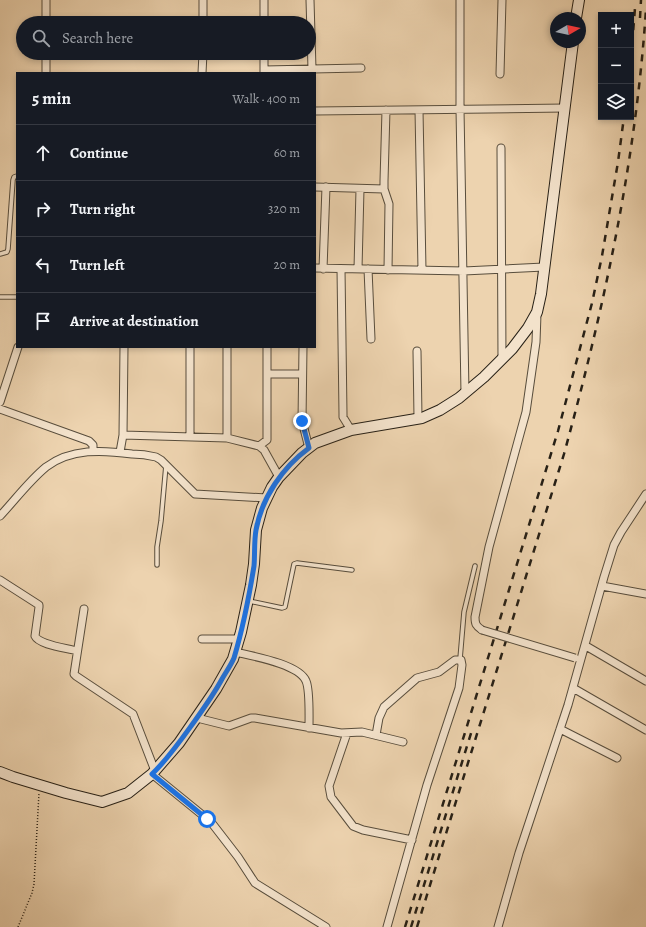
<!DOCTYPE html>
<meta charset="utf-8">
<style>
:root{--surface:#171b24;--page:#242831;--text:#f1f3f6;--muted:#9ea1a6;--line:#363941}
body{margin:0;font-family:Alegreya,serif;background:var(--page);color:var(--text)}
.controls{position:absolute;right:12px;top:12px;display:grid;overflow:hidden;border-radius:0px;box-shadow:0 2px 6px #0003}
.controls button{width:36px;height:36px;display:grid;place-items:center;padding:0;border:0;border-bottom:1px solid var(--line);background:var(--surface);color:var(--text);font:20px sans-serif}
.compass{position:absolute;left:550px;top:12px;width:36px;height:36px;border-radius:50%;background:var(--surface);box-shadow:0 2px 6px #0003;rotate:81deg}
.stop{position:absolute;width:12px;height:12px;margin:-9px;border:3px solid #1a73e8;border-radius:50%;background:#fff}
.stop.end{background:#1a73e8;border-color:#fff;box-shadow:0 1px 4px #0008}
.list{margin:0;padding:0;list-style:none}
h2{display:flex;justify-content:space-between;align-items:center;height:52px;margin:0;padding:0 16px;font-size:17px}
h2 small{font-size:13px;font-weight:400;color:var(--muted)}
.list li{display:grid;grid-template-columns:26px 1fr auto;gap:12px;align-items:center;box-sizing:border-box;height:56px;padding:0 16px;border-top:1px solid var(--line)}
.list b{display:block;font-size:15px;white-space:nowrap}
.list em{font-size:13px;font-style:normal;color:var(--muted)}
.icon{flex:none;width:22px;height:22px;fill:none;stroke:currentColor;stroke-width:2;stroke-linecap:round;stroke-linejoin:round}
.map{position:relative;flex:none;width:646px;height:927px;overflow:hidden}
.search{position:absolute;background:var(--surface);box-shadow:0 2px 6px #0003;left:16px;top:16px;width:300px;height:44px;display:flex;align-items:center;gap:10px;box-sizing:border-box;padding:0 14px;border-radius:22px;color:var(--muted);font-size:15px}
.panel{position:absolute;background:var(--surface);box-shadow:0 2px 6px #0003;left:16px;top:72px;width:300px;height:276px;border-radius:0px}
.map>svg:first-child{display:block}
</style>
<div class="map">
<svg width="646" height="927" viewBox="0 0 646 927">
<rect width="100%" height="100%" fill="#edd3af"/>
<filter id="stains"><feTurbulence type="fractalNoise" baseFrequency=".005" numOctaves="4"/><feColorMatrix values="0 0 0 0 .2 0 0 0 0 .09 0 0 0 0 .02 0 0 0 .5 -.17"/></filter>
<radialGradient id="worn" r=".72"><stop offset=".6" stop-color="#630" stop-opacity="0"/><stop offset="1" stop-color="#630" stop-opacity=".3"/></radialGradient>
<g fill="none" stroke-linecap="round" stroke-linejoin="round">
<defs>
<path id="service" d="M0,254L7,252L8,249L13,180L14,177L17,176
M0,297H17
M157,565V547L161,521L166,465
M249,601L282,608L285,607L294,564L297,563L352,570
M460,659L464,612L475,566"/>
<path id="minor" d="M46,0V23
M264,0V23
M310,0L312,69
M460,0V109L465,393
M203,23V0
M46,53V73
M264,53V73
M264,70L361,68
M202,73L203,53
M500,74L502,0
M386,110L384,181V189L389,204L388,270
M419,110L422,270
M315,111L565,108
M501,148L502,360
M315,187L384,189
M315,268L464,271L544,267
M323,269L326,187
M341,269L343,414V417L351,430
M358,269L360,189
M368,269L371,339
M190,347V437
M227,347V438
M303,347L302,421L309,448
M417,351L418,418
M267,374H302
M0,402L18,347
M0,409L89,441L93,445V451
M123,435L227,438L259,446L264,450L279,477
M259,446L267,440V347
M120,452L123,435L124,347
M0,516C15,500 29,481 46,467C71,448 103,450 132,454C140,454 148,455 156,457L161,460L195,494L267,498
M0,580L39,605V607L35,636C39,645 67,648 77,651
M602,586L646,594
M84,609L74,674L76,676L133,714L155,771
M482,630C476,626 475,624 475,617L489,547L526,412L536,342L537,314
M202,639H239
M586,646L646,681
M235,652C252,656 299,664 306,681C310,690 309,716 309,728
M573,688L646,730
M197,718L229,726L251,718H255L341,733L362,732L403,742
M560,729L617,758
M347,733L329,786L331,797L353,826L363,830L412,840
M376,735L379,718L384,707L417,678L439,672L455,660H461L462,665L459,688L427,785L387,927
M152,774L211,822L238,857L255,883L326,927
M498,927L519,853L568,705L604,577L614,545L621,532L646,494"/>
<path id="secondary" d="M576,18L579,0
M0,772L13,777L66,793L102,802L128,793L152,774L179,743L216,689L233,659L241,632L251,585L254,564L256,530L262,508L272,487L279,477L302,453L315,443L351,430L422,418L440,410L459,398L484,377L512,349L528,328L537,312L541,294L573,42"/>
</defs>
<use href="#service" stroke="#584d3c" stroke-width="5.5"/>
<use href="#minor" stroke="#584d3c" stroke-width="9"/>
<use href="#secondary" stroke="#272016" stroke-width="12"/>
<path stroke="#272016" stroke-width="1.5" stroke-dasharray="1 2" stroke-linecap="butt" d="M18,927L32,893L34,884L39,793"/>
<use href="#service" stroke="#f3e2cb" stroke-width="3.5"/>
<use href="#minor" stroke="#f3e2cb" stroke-width="7"/>
<use href="#secondary" stroke="#f3e2cb" stroke-width="10"/>
<path stroke="#272016" stroke-width="2.5" stroke-dasharray="7 7" stroke-linecap="butt" d="M640,18L641,0
M631,58L635,8
M405,927L558,431L592,303L602,256L618,162L624,117
M411,927L472,730
M417,927L564,454C604,308 636,161 646,9"/>
<defs>
<path id="minor-bridge" d="M482,630L575,658"/>
</defs>
<use href="#minor-bridge" stroke="#584d3c" stroke-width="9" stroke-linecap="butt"/>
<use href="#minor-bridge" stroke="#f3e2cb" stroke-width="7"/>
</g>
<g fill="none" stroke-linecap="round" stroke-linejoin="round">
<path stroke="#1a73e8" stroke-width="5" d="M207,819L152,774C168,759 181,740 194,722C204,708 214,694 222,679C226,672 231,665 234,658C243,628 249,597 254,566C255,554 254,541 256,530C262,497 283,467 309,448L302,421"/>
</g>
<rect width="100%" height="100%" filter="url(#stains)"/>
<rect width="100%" height="100%" fill="url(#worn)"/>
</svg>
<div class="controls">
<button>+</button>
<button>−</button>
<button><svg class="icon" aria-label="layers" viewBox="0 0 24 24"><path d="M12 4l9 5-9 5-9-5zM3 14l9 5 9-5"/></svg></button>
</div>
<svg class="compass" viewBox="-18 -18 36 36"><path d="M0-13l5 13h-10z" fill="#e53935"/><path d="M0 13l5-13h-10z" fill="#9ea1a6"/></svg>
<div class="stop" style="left:207px;top:819px"></div>
<div class="stop end" style="left:302px;top:421px"></div>
<div class="search"><svg class="icon" aria-label="search" viewBox="0 0 24 24"><circle cx="10" cy="10" r="6"/><path d="M15 15l6 6"/></svg>Search here</div>
<section class="panel">
<h2>5 min<small>Walk · 400 m</small></h2>
<ul class="list">
<li><svg class="icon" aria-label="ahead" viewBox="0 0 24 24"><path d="M12 20V5M6 11l6-6 6 6"/></svg><div><b>Continue</b></div><em>60 m</em></li>
<li><svg class="icon" aria-label="right" viewBox="0 0 24 24"><path d="M7 20v-9h11M14 6l5 5-5 5"/></svg><div><b>Turn right</b></div><em>320 m</em></li>
<li><svg class="icon" aria-label="left" viewBox="0 0 24 24"><path d="M17 20v-9H6M10 6l-5 5 5 5"/></svg><div><b>Turn left</b></div><em>20 m</em></li>
<li><svg class="icon" aria-label="arrive" viewBox="0 0 24 24"><path d="M6 21V4h12l-3 4 3 4H6"/></svg><div><b>Arrive at destination</b></div></li>
</ul>
</section>
</div>
